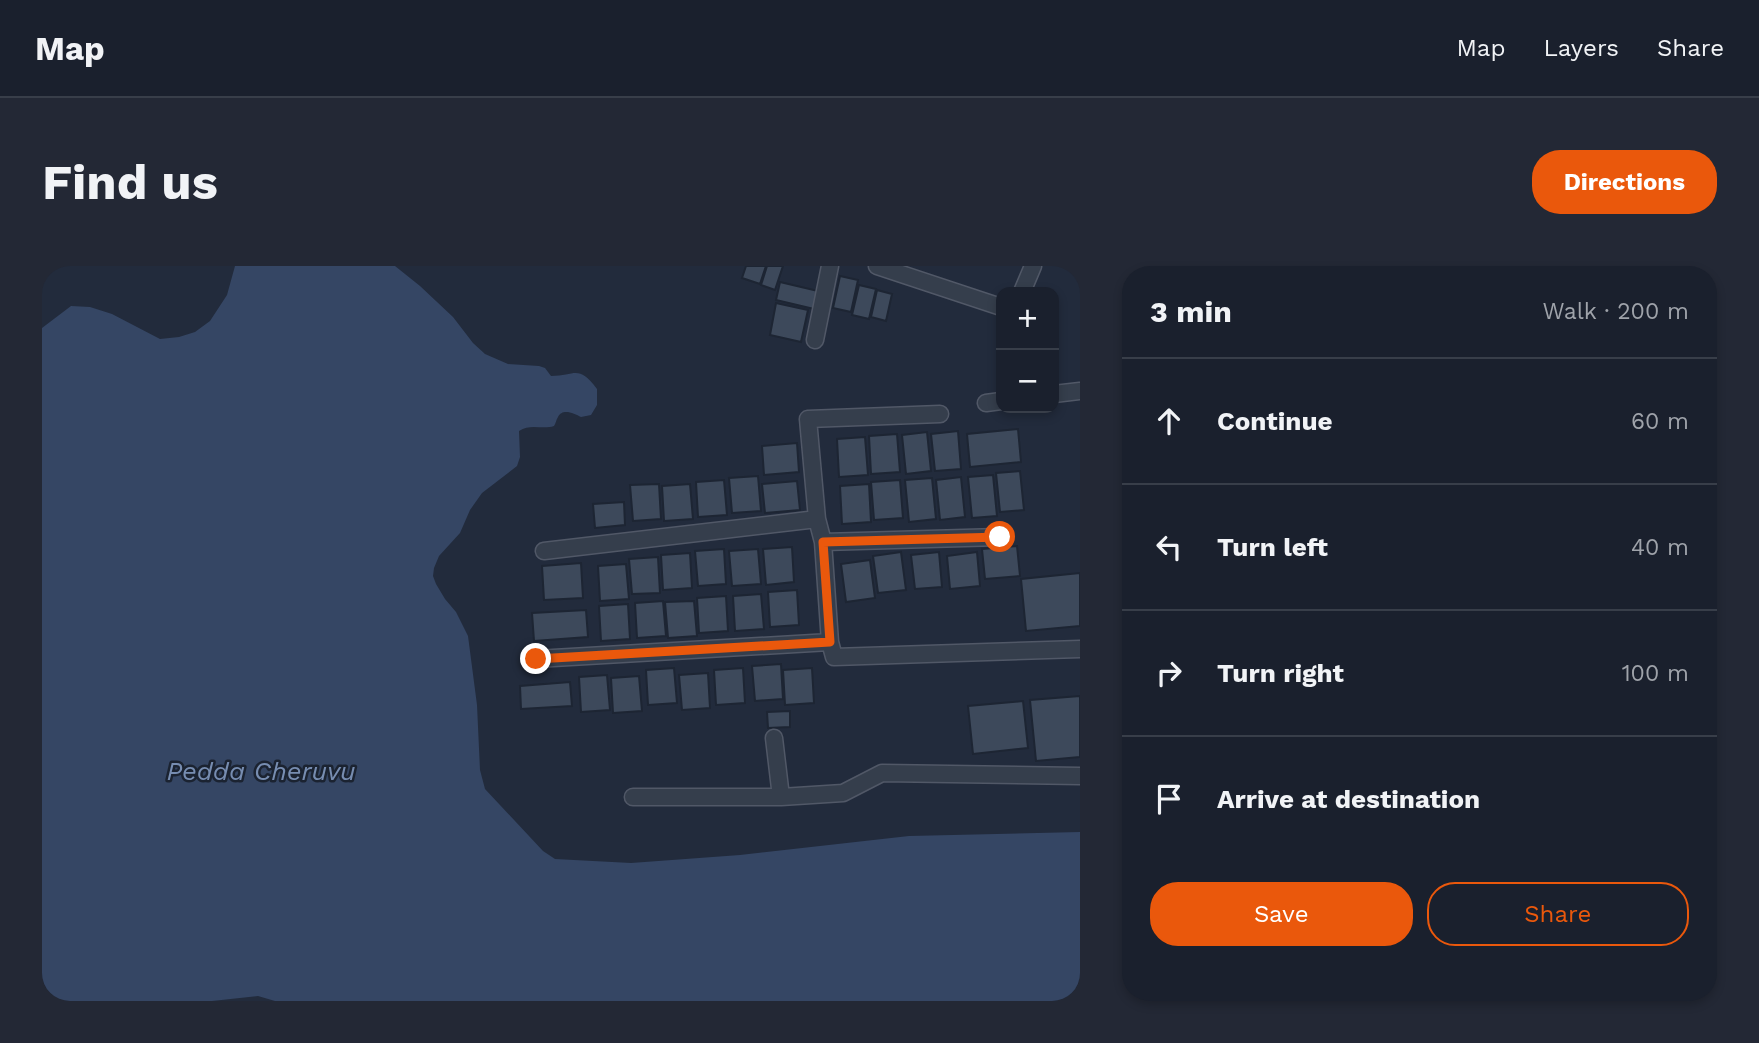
<!DOCTYPE html>
<meta charset="utf-8">
<style>
:root{--surface:#1a202d;--page:#232835;--text:#f1f3f6;--muted:#9fa3aa;--line:#383e49;--accent:#ea580c}
body{margin:0;font-family:"Work Sans",sans-serif;background:var(--page);color:var(--text)}
.controls{position:absolute;right:21px;top:21px;display:grid;overflow:hidden;border-radius:14px;box-shadow:0 4px 10px #0003}
.controls button{width:63px;height:63px;display:grid;place-items:center;padding:0;border:0;border-bottom:2px solid var(--line);background:var(--surface);color:var(--text);font:35px sans-serif}
.stop{position:absolute;width:21px;height:21px;margin:-16px;border:5px solid #ea580c;border-radius:50%;background:#fff}
.stop.end{background:#ea580c;border-color:#fff;box-shadow:0 2px 7px #0008}
.list{margin:0;padding:0;list-style:none}
h2{display:flex;justify-content:space-between;align-items:center;height:91px;margin:0;padding:0 28px;font-size:30px}
h2 small{font-size:23px;font-weight:400;color:var(--muted)}
.list li{display:grid;grid-template-columns:46px 1fr auto;gap:21px;align-items:center;box-sizing:border-box;height:126px;padding:0 28px;border-top:2px solid var(--line)}
.list b{display:block;font-size:26px;white-space:nowrap}
.list em{font-size:23px;font-style:normal;color:var(--muted)}
.actions{display:flex;gap:14px;padding:21px 28px}
.actions a{flex:1;padding:16px 0;border:2px solid var(--accent);border-radius:28px;text-align:center;font-size:24px;color:var(--accent)}
.actions .main{background:var(--accent);color:#fff}
.icon{flex:none;width:38px;height:38px;fill:none;stroke:currentColor;stroke-width:2;stroke-linecap:round;stroke-linejoin:round}
.map{position:relative;flex:none;width:1038px;height:735px;overflow:hidden;border-radius:28px}
header{display:flex;align-items:center;gap:42px;box-sizing:border-box;height:98px;padding:0 35px;background:var(--surface);border-bottom:2px solid var(--line)}
header strong{font-size:33px}
nav{display:flex;gap:38px;margin-inline-start:auto;font-size:24px}
.intro{display:flex;align-items:center;justify-content:space-between;box-sizing:border-box;height:168px;padding:0 42px}
h1{margin:0;font-size:49px}
.button{padding:18px 32px;border-radius:28px;background:var(--accent);color:#fff;font-size:24px;font-weight:700}
main{display:flex;gap:42px;padding:0 42px}
aside{flex:1;background:var(--surface);border-radius:28px;box-shadow:0 4px 10px #0003}
.map>svg:first-child{display:block}
</style>
<header>
<strong>Map</strong>
<nav><a>Map</a><a>Layers</a><a>Share</a></nav>
</header>
<div class="intro"><h1>Find us</h1><a class="button">Directions</a></div>
<main>
<div class="map">
<svg width="1038" height="735" viewBox="0 0 1038 735">
<rect width="100%" height="100%" fill="#222b3c"/>
<path fill="#354664" d="M193,0H353L378,20L411,51L431,77L443,88L466,98L497,100L503,102L509,110C534,110 536,98 555,123V139L549,149L539,151C532,147 520,142 516,151C514,154 514,157 512,160C500,164 489,157 477,165L478,191L475,200L440,227L428,244L418,267L397,290L392,302L391,310L394,318L403,333L414,346L426,370L435,439L438,504L443,523L501,585L513,593L589,597L698,589L867,570L1038,566V733L1035,735H233L216,730L170,735H0V62L29,40L48,41L70,48L118,73L137,71L153,66L168,55L185,29Z"/>
<path fill="#3d495b" stroke="#1d2533" stroke-width="2" d="M704,0H724L718,18L700,12Z
M725,0H741L733,24L719,19Z
M798,10L816,14L809,46L791,42Z
M738,16L776,25L772,43L734,34Z
M817,19L834,23L827,53L810,49Z
M835,24L850,28L844,55L829,51Z
M734,37L766,44L759,76L728,69Z
M976,163L979,196L928,201L925,168Z
M916,165L919,203L893,205L889,168Z
M885,166L889,205L864,208L860,169Z
M855,168L858,206L829,208L827,170Z
M823,171L826,209L797,211L795,173Z
M755,177L757,206L722,209L720,180Z
M978,205L982,244L958,246L954,207Z
M951,209L955,250L930,252L926,211Z
M716,210L719,245L690,247L687,212Z
M919,211L923,251L898,254L894,214Z
M890,212L894,253L867,256L863,214Z
M682,214L685,249L656,251L654,216Z
M858,214L861,252L832,254L829,216Z
M755,215L758,244L723,247L720,218Z
M617,218L619,253L591,255L588,219Z
M648,218L651,253L622,255L620,220Z
M827,218L829,256L800,258L798,220Z
M582,236L583,259L553,262L551,238Z
M975,280L978,310L943,313L940,283Z
M750,281L752,316L724,319L721,283Z
M682,283L684,318L656,320L653,285Z
M716,283L719,318L690,320L687,285Z
M859,286L864,324L836,327L831,290Z
M897,286L900,321L873,323L869,289Z
M935,286L938,320L908,323L905,290Z
M648,287L650,322L621,324L619,289Z
M616,291L618,327L590,328L587,293Z
M828,294L833,332L804,336L799,298Z
M539,297L541,332L502,334L500,300Z
M584,298L587,333L558,335L556,300Z
M1038,307V360L984,365L979,313Z
M755,324L757,359L728,361L726,326Z
M719,328L722,363L693,365L691,330Z
M684,330L686,365L657,367L655,332Z
M621,335L624,370L595,372L593,337Z
M652,335L655,370L626,372L623,336Z
M586,338L588,373L559,375L557,340Z
M544,344L546,371L492,375L490,347Z
M739,398L741,433L713,435L710,400Z
M632,402L635,437L606,439L604,404Z
M701,402L703,437L674,439L672,404Z
M770,402L772,437L743,439L741,404Z
M666,407L668,442L640,444L637,409Z
M565,409L568,444L539,446L537,411Z
M597,410L600,445L571,447L569,412Z
M528,416L530,440L479,443L478,420Z
M1038,430V491L994,495L988,434Z
M981,435L986,482L931,488L926,440Z
M748,445V461L726,462L725,446Z"/>
<g fill="none" stroke-linecap="round" stroke-linejoin="round">
<defs>
<path id="street" d="M835,0L959,41
M980,26L991,0
M773,74L788,0
M1012,128L1038,125
M944,137L959,135
M781,276L958,271
M502,285L775,253
M788,376L781,276L775,253L766,153L898,148
M494,393L788,376L792,391L1038,383
M732,472L739,531
M591,531H739L801,527L840,507L1038,510"/>
</defs>
<use href="#street" stroke="#515867" stroke-width="19"/>
<use href="#street" stroke="#353e4c" stroke-width="16"/>
</g>
<g fill="none" stroke-linecap="round" stroke-linejoin="round">
<path stroke="#ea580c" stroke-width="9" d="M494,393L788,376L781,276L958,271"/>
</g>
<g text-anchor="middle" dominant-baseline="central" stroke-width="5" stroke-linejoin="round" paint-order="stroke">
<g font-size="26" font-style="italic" fill="#778db1" stroke="#1b2331">
<text x="219" y="505">Pedda Cheruvu</text>
</g>
</g>
</svg>
<div class="controls">
<button>+</button>
<button>−</button>
</div>
<div class="stop" style="left:958px;top:271px"></div>
<div class="stop end" style="left:494px;top:393px"></div>
</div>
<aside>
<h2>3 min<small>Walk · 200 m</small></h2>
<ul class="list">
<li><svg class="icon" aria-label="ahead" viewBox="0 0 24 24"><path d="M12 20V5M6 11l6-6 6 6"/></svg><div><b>Continue</b></div><em>60 m</em></li>
<li><svg class="icon" aria-label="left" viewBox="0 0 24 24"><path d="M17 20v-9H6M10 6l-5 5 5 5"/></svg><div><b>Turn left</b></div><em>40 m</em></li>
<li><svg class="icon" aria-label="right" viewBox="0 0 24 24"><path d="M7 20v-9h11M14 6l5 5-5 5"/></svg><div><b>Turn right</b></div><em>100 m</em></li>
<li><svg class="icon" aria-label="arrive" viewBox="0 0 24 24"><path d="M6 21V4h12l-3 4 3 4H6"/></svg><div><b>Arrive at destination</b></div></li>
</ul>
<div class="actions"><a class="main">Save</a><a>Share</a></div>
</aside>
</main>
